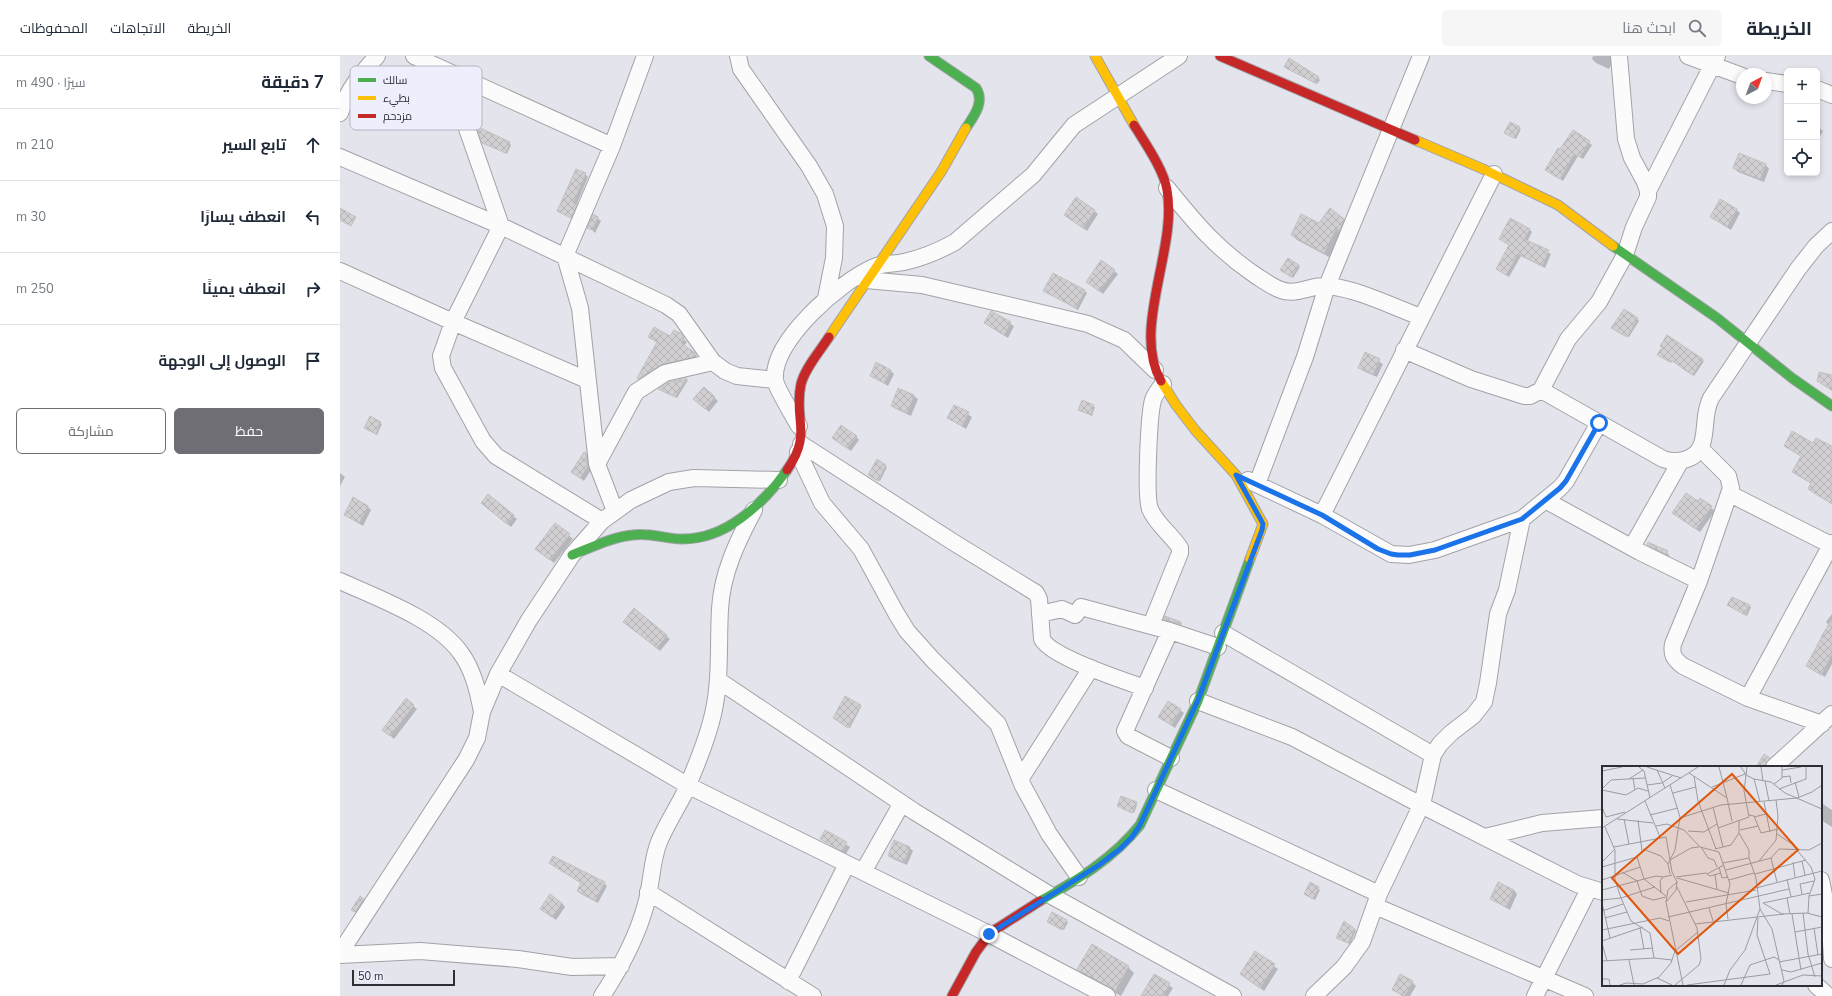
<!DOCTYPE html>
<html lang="ar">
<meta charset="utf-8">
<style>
:root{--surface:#fff;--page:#f6f6f7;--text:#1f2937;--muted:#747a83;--line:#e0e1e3;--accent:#6e6e74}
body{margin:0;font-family:"Nunito Sans",Cairo,sans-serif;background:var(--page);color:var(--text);direction:rtl}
.controls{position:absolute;right:12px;top:12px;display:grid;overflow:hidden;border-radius:6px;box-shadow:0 2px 6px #0003}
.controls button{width:36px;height:36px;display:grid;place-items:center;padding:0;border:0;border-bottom:1px solid var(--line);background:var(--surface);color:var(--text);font:20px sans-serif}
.compass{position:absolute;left:1396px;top:12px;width:36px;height:36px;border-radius:50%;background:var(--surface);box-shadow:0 2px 6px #0003;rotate:41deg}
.scale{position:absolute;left:12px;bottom:10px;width:103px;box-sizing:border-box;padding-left:4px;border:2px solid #2e2e33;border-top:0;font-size:11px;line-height:14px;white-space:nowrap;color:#2e2e33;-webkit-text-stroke:3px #eeeffd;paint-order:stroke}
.stop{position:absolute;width:12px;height:12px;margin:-9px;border:3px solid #1a73e8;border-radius:50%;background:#fff}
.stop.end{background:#1a73e8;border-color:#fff;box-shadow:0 1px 4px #0008}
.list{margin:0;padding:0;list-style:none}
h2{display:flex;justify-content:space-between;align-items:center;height:52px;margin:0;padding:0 16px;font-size:17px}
h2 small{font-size:13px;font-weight:400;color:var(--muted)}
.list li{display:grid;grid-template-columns:26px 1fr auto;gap:12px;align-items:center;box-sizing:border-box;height:72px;padding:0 16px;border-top:1px solid var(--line)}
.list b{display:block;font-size:15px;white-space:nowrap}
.list em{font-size:13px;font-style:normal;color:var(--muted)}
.actions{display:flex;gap:8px;padding:12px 16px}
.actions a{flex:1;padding:9px 0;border:1px solid var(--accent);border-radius:6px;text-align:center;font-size:14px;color:var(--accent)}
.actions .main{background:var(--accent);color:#fff}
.icon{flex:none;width:22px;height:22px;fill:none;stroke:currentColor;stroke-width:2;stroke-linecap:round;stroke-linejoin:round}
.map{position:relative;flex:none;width:1492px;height:940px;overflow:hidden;direction:ltr}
header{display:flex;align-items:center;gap:24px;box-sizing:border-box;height:56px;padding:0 20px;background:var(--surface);border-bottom:1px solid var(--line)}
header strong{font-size:19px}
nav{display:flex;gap:22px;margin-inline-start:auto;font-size:14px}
.search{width:280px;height:36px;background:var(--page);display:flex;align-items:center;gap:10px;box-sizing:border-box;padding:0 14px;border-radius:6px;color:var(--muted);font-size:15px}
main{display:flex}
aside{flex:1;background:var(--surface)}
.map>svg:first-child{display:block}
</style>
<header>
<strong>الخريطة</strong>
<div class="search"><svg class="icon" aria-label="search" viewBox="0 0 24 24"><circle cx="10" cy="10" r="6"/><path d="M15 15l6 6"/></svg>ابحث هنا</div>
<nav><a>الخريطة</a><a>الاتجاهات</a><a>المحفوظات</a></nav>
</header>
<main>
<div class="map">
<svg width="1492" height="940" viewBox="0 0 1492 940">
<defs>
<pattern id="building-cross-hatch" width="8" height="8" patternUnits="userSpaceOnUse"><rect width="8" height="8" fill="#d1cfd1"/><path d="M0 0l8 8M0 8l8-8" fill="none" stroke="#b4b2b4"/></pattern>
</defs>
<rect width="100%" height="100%" fill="#e4e5ec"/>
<path fill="#0003" d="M1253,0H1275L1269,13L1256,7L1252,3Z
M946,12L978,22L980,24L977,28Z
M1477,70L1483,75L1477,86Z
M1179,72L1181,73L1176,83L1167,78Z
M1233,75L1252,89L1243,103L1238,100L1223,125L1206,114Z
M143,87H169L171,89L167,98Z
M1400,99L1426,109L1429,113L1424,126L1398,116L1394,112Z
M245,118L248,121L236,150L239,153L234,164L219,155Z
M737,142L758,158L747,175L725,159Z
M1397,154L1400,157L1391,174L1371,161Z
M254,159L261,165L255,177L249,171Z
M1004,164L1009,169L1001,178L989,201L957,184L952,179L979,169Z
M1189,173L1192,176L1187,186L1211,198L1205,212L1181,200L1169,221L1157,213L1170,190L1160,183Z
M948,203L960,211L953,222L942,215Z
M774,215L778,218L763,238L747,226Z
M744,234L747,237L738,254L705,235Z
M651,256L674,270L668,282L645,267Z
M1297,263L1299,265L1289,281L1274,273Z
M335,275L347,286L344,290L356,299L357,301L356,304L301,325L298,322L318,287L331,282Z
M1026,298L1043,308L1037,321L1023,315L1020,311Z
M1320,300L1362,304L1364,305L1354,320L1332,305L1331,307Z
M550,314L554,318L548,330L531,319Z
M1492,320V335L1482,328Z
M346,323L348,324L337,342L321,334Z
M364,332L378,345L369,356L358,346Z
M559,333L574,340L578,343L571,360L556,353L552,350Z
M743,345L755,351L752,360L740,354Z
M615,350L632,361L626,373L609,362Z
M30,362L42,368L37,379L26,373Z
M516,380L519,384L511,395L497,385Z
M1473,388L1492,392V448L1472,436L1469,433L1472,428L1457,419L1462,401L1445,390Z
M246,398L250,402L251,414L244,425L232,416Z
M537,405L547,411L540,425L531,420Z
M0,417L5,421L0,430Z
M1360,443L1375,455L1360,476L1337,460Z
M28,451L31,454L23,470L5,459Z
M146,451L173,460L177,463L171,471Z
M215,468L233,483L214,507L200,496Z
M1309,488L1327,496L1330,501L1312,492Z
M1388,549L1410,550L1411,551L1407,560Z
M294,553L330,583L320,595L287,568Z
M1492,558V608L1485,621L1467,610L1482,581L1481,580L1489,569L1486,566Z
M825,563L841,566L842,569L826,565Z
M66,644L77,653L54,683L47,677Z
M520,650L521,651L510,672L497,664Z
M840,654L844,657L835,672L819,661Z
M796,747L797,749L794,757L778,750Z
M1483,748L1492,754V771L1481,764V752Z
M485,775L510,791L506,798L481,783Z
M569,791L573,795L567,809L553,803L549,799Z
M210,807L264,827L267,830L258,847L241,838L238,835L242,828Z
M971,828L980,834L975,844L967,839Z
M1174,834L1177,838L1170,854L1151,843Z
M24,843L27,847L19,859L13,854Z
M222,847L225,851L216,864L201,853Z
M726,865L728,866L724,874L708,866Z
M1015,873L1016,875L1010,888L997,882Z
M752,889L788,911L794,917L781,940L744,919L738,913Z
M915,897L938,913L924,935L901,918Z
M814,919L833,932L828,940H802Z
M1072,926L1076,930L1070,940H1062L1053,933Z"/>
<path fill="url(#building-cross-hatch)" stroke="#c2c1c2" d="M949,2L979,21L975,27L944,11Z
M1170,66L1180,71L1174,82L1164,77Z
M136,70L170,86L166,97L142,87Z
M1233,74L1250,85L1240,101L1234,98L1220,123L1205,114L1218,92L1220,93Z
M1399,97L1426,108L1420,123L1393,112Z
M236,113L246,117L233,147L237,149L231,162L217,155Z
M736,141L755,154L743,172L724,159Z
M1380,143L1397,153L1387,171L1370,161Z
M0,152L16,161L11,170L0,164Z
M990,152L1004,163L999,176L996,173L984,197L951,179L961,158L979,167Z
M253,158L258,161L252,174L247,172Z
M1170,162L1190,173L1184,183L1209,194L1202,210L1178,198L1166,219L1156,213L1169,189L1159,183Z
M948,202L959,209L951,221L940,214Z
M761,204L775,214L759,235L746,226Z
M713,217L745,234L736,252L703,235Z
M1284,253L1298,262L1287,281L1271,272Z
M651,255L671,266L664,279L644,267Z
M314,271L330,280L334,274L342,278L344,282L341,287L355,297L353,301L320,309L299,323L297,322L317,286L308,281Z
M1327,279L1363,303L1352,319L1331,304L1330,306L1317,299L1322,291L1320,290Z
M1025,296L1040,303L1033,318L1018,312Z
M536,306L551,314L544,327L530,320Z
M1479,316L1492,319V332L1487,331L1477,325Z
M347,322L335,341L318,333L329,326Z
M364,331L375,341L365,353L353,343Z
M558,332L574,339L567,357L551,350Z
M742,344L754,349L751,359L738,354Z
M614,349L629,356L622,370L607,362Z
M30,360L41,366L36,378L24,372Z
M501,369L517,380L507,392L492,382Z
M1452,375L1473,387L1476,382L1492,390V448L1468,433L1471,427L1452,416L1461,400L1444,390Z
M244,396L246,397L248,410L240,422L231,416Z
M537,403L546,409L538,425L528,419Z
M1346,437L1358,445L1360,442L1372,450L1356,473L1332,457Z
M148,438L174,459L167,468L141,447Z
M13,441L28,450L19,467L4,459Z
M215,467L230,478L210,504L195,493Z
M1308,486L1328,495L1326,498L1307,489Z
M1392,541L1410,549L1405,559L1387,549Z
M294,552L327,579L317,592L283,566Z
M825,560L841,566V568L823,563Z
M1492,562V598L1481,619L1466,610Z
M505,640L521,649L508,672L493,662Z
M66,642L74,649L50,680L42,674Z
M828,645L841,653L831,669L818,661Z
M1424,698L1430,702L1425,711H1416Z
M781,740L797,746L792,757L777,750Z
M485,774L507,786L502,795L480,783Z
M554,784L570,791L564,806L548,800Z
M213,800L265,826L255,845L237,835L241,827L209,807Z
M970,826L979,831L973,843L964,838Z
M1158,826L1174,834L1166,851L1150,843Z
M210,838L222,847L212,861L200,853Z
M20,840L24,843L15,856L11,854Z
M712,856L727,864L722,874L707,866Z
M1004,865L1015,873L1008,887L996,882Z
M752,888L789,910L775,935L737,913Z
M915,895L935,908L920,932L900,918Z
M814,918L830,927L823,940H801Z
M1060,918L1073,925L1065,940L1052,934Z"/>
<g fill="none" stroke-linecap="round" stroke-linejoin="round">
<defs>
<path id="street" d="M74,0L272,90
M398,0L401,13L469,110L485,138L495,170L494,202L486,242
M1348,0L1402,20
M107,15L161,170L113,266L101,300L103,312L143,385L156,400L262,465
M1426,25L1447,28
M1477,33L1492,39
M0,57C8,33 21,18 37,0
M0,101L161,170L326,249L339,258L373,306L385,315L397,320L435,324
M827,132C856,168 877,193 915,219C923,224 932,231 941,234C957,240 973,228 989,230C1020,234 1051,250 1081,261
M1308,135L1377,0
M0,215L113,266L247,324
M526,224L582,229L748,268L784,284L815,314
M1064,294L1131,323L1184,340H1190L1201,334L1228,283L1259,246L1285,199L1294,171L1308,141V135L1305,126L1292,102L1286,83L1279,0
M1201,334L1323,403C1337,408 1357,404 1362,388C1367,372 1363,358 1371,342L1458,213L1476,190L1492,175
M459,370C454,361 436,332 435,324C431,285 501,225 534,211C543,207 555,208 564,206C582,202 599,195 615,186L693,119L734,69L839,0
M461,388L613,486L696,537L699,543L702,583C711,601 785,625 805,632
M1360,392L1388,420L1391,432L1359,525L1333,588C1331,599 1334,603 1343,610L1408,642L1482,668
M458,396L482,447L521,493L556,557L567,575L593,604L658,668L683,730L694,750L709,778L739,821
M257,408L296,336L325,317L373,306
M908,424L982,459L1051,498L1069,499L1095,494L1182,463
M917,428L965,301L987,230L1081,0
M1390,438L1491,489
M1205,444L1300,496L1359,525
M275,455L257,408L240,252L225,200L272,90L305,0
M982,459L1154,118
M1292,491L1340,406
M0,525C37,542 96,563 120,596C133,613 138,635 142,656
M700,558L722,553L735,559L741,551L830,575L878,591
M811,569L840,497V492C832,479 816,468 810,453C805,440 809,358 813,344C815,338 819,333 823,328
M830,575L785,675L788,680L831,702
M883,577L1093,699
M158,618L347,729L649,878L767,940
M378,624L575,756L710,839L893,940
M1408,642L1492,487
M858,645L952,681L1081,749L1237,828L1263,836
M1434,711L1492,658
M681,722L751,612
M816,734L1039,838
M1145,781L1202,767L1263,762
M523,816L562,747
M1481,824L1490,869L1492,903
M308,836L473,940
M1035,850L1245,940
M0,897L126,704L137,682L142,656L158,618L189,564L232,499L262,465L291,444L329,426L354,422L439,424
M0,899L80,895L178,903L232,911L281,910
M448,925L507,808
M1476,929L1488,940
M262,940C281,911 297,882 306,848C312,827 311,806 319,786C326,769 336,754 344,738C355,713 367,685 373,658C381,624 378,589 380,553C382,517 397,486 414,454
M974,940L1004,911L1022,886L1039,838L1078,756L1083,744L1093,699L1100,688L1111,677L1133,660L1144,646L1148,627L1158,558L1167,534L1182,463L1220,432L1226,425L1259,367
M1195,940L1249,833"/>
<path id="fast" d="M589,0L636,32C645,46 634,60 626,72
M1273,190L1377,262L1452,322L1492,350
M232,499C252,491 272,481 293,479C309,476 325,483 341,483C386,484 423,448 447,414
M700,845C737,824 773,803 800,769L858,645L910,503"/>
<path id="slow" d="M755,0L794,69
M1075,84L1143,113L1218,149L1273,190
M489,281L601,116L626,72
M821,325L836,349L855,374L896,419L923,468L910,503"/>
<path id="jam" d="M880,0L1075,84
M794,69C805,87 824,114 827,134C838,192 791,273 821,325
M447,414C473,377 453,364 461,328C465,312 480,295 489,281
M612,940L636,896L650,877L700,845"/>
</defs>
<use href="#street" stroke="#a2a2a8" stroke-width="18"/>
<use href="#fast" stroke="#a2a2a8" stroke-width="11"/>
<use href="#slow" stroke="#a2a2a8" stroke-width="11"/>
<use href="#jam" stroke="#a2a2a8" stroke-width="11"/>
<use href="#street" stroke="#fbfbfc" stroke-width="16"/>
<use href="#fast" stroke="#4caf50" stroke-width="9"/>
<use href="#slow" stroke="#ffc107" stroke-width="9"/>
<use href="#jam" stroke="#c62828" stroke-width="9"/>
</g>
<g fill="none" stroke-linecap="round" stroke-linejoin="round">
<path stroke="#1a73e8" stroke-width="5" d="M649,878L759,809L780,793L792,781L800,769L858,644L922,474L923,468L921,464L896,419L982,459L1038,493L1051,498L1058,499H1070L1095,494L1182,463L1220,432L1226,425L1259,367"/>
</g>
<g transform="translate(1262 710)">
<rect width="220" height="220" fill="#e4e5ec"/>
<path fill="none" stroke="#9b9ca2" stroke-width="1" d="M37,1L42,5L48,32M45,1L79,12M117,1L125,32M139,1L144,9L152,13L169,16L183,27L220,43M159,1L161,15M55,4L63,22M180,4L199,1M0,5L20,1M87,7L125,32L130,55M92,10L96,35L114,83M180,11L188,10L189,17M31,12L33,24M27,13L41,4M152,13L158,36M163,15L167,35M193,16L197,31M172,18L180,12V1M45,19L60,17L70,10M110,21L143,8M0,23L9,14L43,12M177,23L204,13V1M0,24L24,29L36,22L46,25M71,27L94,21M43,35L58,71M162,36L168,66M0,41L4,51L23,46M111,41L121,81M48,49L76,42M147,49L152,50L159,67L176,63M152,51L164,48M78,52L119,39L195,32L210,26L220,19M15,53L51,57M22,53L27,78M54,60L65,58L82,64L98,81L117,86L128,118L124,138L126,153M3,61L13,84V114L19,132L29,155L48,167L52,192M0,62L96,1M116,62L147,51L142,25L145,1M138,64L156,60M86,65L102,66L115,58M175,68L190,78L209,101L213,113L207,130L206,147M12,81L64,71L70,106L75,116L74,124L64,136M99,81L106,92L112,94L115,101M41,83L59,90L66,98M113,83L129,79L137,67M35,91L42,113L64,130M169,92L175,116M68,94L89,82L97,81M157,95L174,74L176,50L174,34M200,95L203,109M0,96L12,84M191,96L193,111M121,97L147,92M0,101L35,91L40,85L36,54M117,101L120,112L126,111M124,104L169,92L177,83L207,84L220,77M20,106L35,115L40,130L51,134L64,131M68,108L66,98L73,84L78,51L68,19M105,108L122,99M153,108L204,94M113,109L115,123M74,111L104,107L108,110L119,107M75,112L127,127M185,113L189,131M0,114L38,101M127,114L152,107M75,116L66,124L64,136L81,219M154,122L220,105M0,124L54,110L61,111M59,127L58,115L61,111L70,109M200,128L198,118L212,115M207,130L220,128M185,132L188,148M0,134L19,132L53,121M84,136L154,124M0,137L8,172M161,137L180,148L205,147L220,151M161,137L208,127M107,142L111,155M158,143L170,163L182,215L180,219M0,145L21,138M201,147L206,188L213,211M190,148L199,204M66,151L187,123M3,152L25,146M93,158L182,148M38,162L42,183M212,162L216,189M0,164L58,152L67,155M193,166L220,161M0,175L41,161M0,177L5,195M28,184L51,182M27,194L32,219M0,195L52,192L70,194M177,196L220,188M180,204L189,206L220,197M55,212L70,219M0,213H7L8,219M18,219L24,217L41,218L57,211L69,197L73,185L96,166M73,219L97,199L99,193L95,162L75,121M85,219L168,208L155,169L156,152M122,219L128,204L143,184L158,143L154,112L147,92V84L137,67V54M139,219L148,199L172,191L177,194M174,219L201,209L220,210"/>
<path fill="#df570e" fill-opacity="0.15" stroke="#df570e" stroke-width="2" d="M130,8L196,84L76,188L10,112Z"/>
<rect width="220" height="220" fill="none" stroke="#2e2e33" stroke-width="2"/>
</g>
<rect x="10" y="10" width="132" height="64" rx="6" fill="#eeeffd" stroke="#b4b5c0" stroke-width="1"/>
<rect x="18" y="22" width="18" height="4" fill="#4caf50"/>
<rect x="18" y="40" width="18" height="4" fill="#ffc107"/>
<rect x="18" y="58" width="18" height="4" fill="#c62828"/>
<g font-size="11" fill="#2e2e33">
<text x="43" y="28">سالك</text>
<text x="43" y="46">بطيء</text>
<text x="43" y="64">مزدحم</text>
</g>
</svg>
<div class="controls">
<button>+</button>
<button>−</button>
<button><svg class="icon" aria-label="locate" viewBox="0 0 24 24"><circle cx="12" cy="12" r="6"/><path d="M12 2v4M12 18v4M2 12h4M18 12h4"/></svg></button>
</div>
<svg class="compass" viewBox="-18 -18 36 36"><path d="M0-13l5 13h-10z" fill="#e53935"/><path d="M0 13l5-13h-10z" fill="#747a83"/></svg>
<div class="scale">50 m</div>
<div class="stop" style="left:1259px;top:367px"></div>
<div class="stop end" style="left:649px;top:878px"></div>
</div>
<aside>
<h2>7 دقيقة<small>سيرًا · 490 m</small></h2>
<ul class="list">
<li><svg class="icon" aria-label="ahead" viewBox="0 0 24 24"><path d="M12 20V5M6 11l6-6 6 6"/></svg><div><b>تابع السير</b></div><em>210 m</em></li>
<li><svg class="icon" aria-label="left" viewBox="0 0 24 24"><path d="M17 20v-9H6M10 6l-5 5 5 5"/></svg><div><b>انعطف يسارًا</b></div><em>30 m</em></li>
<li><svg class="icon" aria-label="right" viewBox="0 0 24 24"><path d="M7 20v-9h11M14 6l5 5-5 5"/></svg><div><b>انعطف يمينًا</b></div><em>250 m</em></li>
<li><svg class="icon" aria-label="arrive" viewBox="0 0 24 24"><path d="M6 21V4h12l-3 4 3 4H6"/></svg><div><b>الوصول إلى الوجهة</b></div></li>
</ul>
<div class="actions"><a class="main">حفظ</a><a>مشاركة</a></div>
</aside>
</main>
